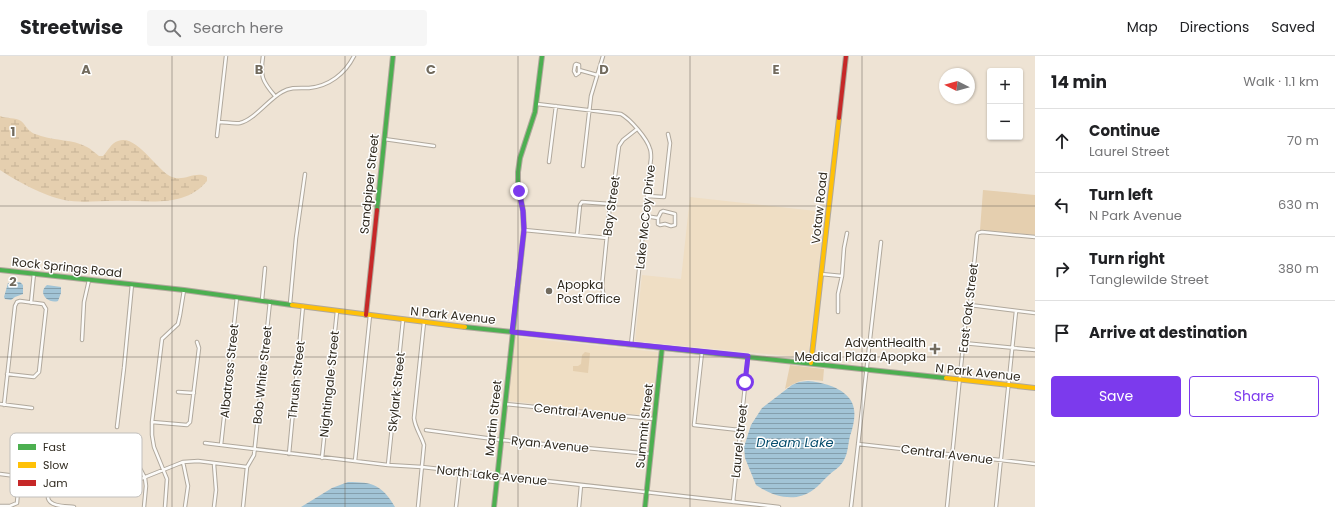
<!DOCTYPE html>
<meta charset="utf-8">
<style>
:root{--surface:#fff;--page:#f6f6f6;--text:#202124;--muted:#757577;--line:#e0e0e0;--accent:#7c3aed}
body{margin:0;font-family:Poppins,sans-serif;background:var(--page);color:var(--text)}
.controls{position:absolute;right:12px;top:12px;display:grid;overflow:hidden;border-radius:4px;box-shadow:0 1px 3px #0004}
.controls button{width:36px;height:36px;display:grid;place-items:center;padding:0;border:0;border-bottom:1px solid var(--line);background:var(--surface);color:var(--text);font:20px sans-serif}
.compass{position:absolute;left:939px;top:12px;width:36px;height:36px;border-radius:50%;background:var(--surface);box-shadow:0 1px 3px #0004;rotate:276deg}
.stop{position:absolute;width:12px;height:12px;margin:-9px;border:3px solid #7c3aed;border-radius:50%;background:#fff}
.stop.end{background:#7c3aed;border-color:#fff;box-shadow:0 1px 4px #0008}
.list{margin:0;padding:0;list-style:none}
h2{display:flex;justify-content:space-between;align-items:center;height:52px;margin:0;padding:0 16px;font-size:17px}
h2 small{font-size:13px;font-weight:400;color:var(--muted)}
.list li{display:grid;grid-template-columns:26px 1fr auto;gap:12px;align-items:center;box-sizing:border-box;height:64px;padding:0 16px;border-top:1px solid var(--line)}
.list b{display:block;font-size:15px;white-space:nowrap}
.list p{margin:0;font-size:13px;white-space:nowrap;color:var(--muted)}
.list em{font-size:13px;font-style:normal;color:var(--muted)}
.actions{display:flex;gap:8px;padding:12px 16px}
.actions a{flex:1;padding:9px 0;border:1px solid var(--accent);border-radius:4px;text-align:center;font-size:14px;color:var(--accent)}
.actions .main{background:var(--accent);color:#fff}
.icon{flex:none;width:22px;height:22px;fill:none;stroke:currentColor;stroke-width:2;stroke-linecap:round;stroke-linejoin:round}
.map{position:relative;flex:none;width:1035px;height:451px;overflow:hidden}
header{display:flex;align-items:center;gap:24px;box-sizing:border-box;height:56px;padding:0 20px;background:var(--surface);border-bottom:1px solid var(--line)}
header strong{font-size:19px}
nav{display:flex;gap:22px;margin-inline-start:auto;font-size:14px}
.search{width:280px;height:36px;background:var(--page);display:flex;align-items:center;gap:10px;box-sizing:border-box;padding:0 14px;border-radius:4px;color:var(--muted);font-size:15px}
main{display:flex}
aside{flex:1;background:var(--surface)}
.map>svg:first-child{display:block}
</style>
<header>
<strong>Streetwise</strong>
<div class="search"><svg class="icon" aria-label="search" viewBox="0 0 24 24"><circle cx="10" cy="10" r="6"/><path d="M15 15l6 6"/></svg>Search here</div>
<nav><a>Map</a><a>Directions</a><a>Saved</a></nav>
</header>
<main>
<div class="map">
<svg width="1035" height="451" viewBox="0 0 1035 451">
<defs>
<pattern id="wetland-marsh" width="20" height="14" patternUnits="userSpaceOnUse"><rect width="20" height="14" fill="#e5cfaf"/><path d="M1 5h8M5 5V1M11 12h8M15 12V8" fill="none" stroke="#c5b296"/></pattern>
<pattern id="water-rules" width="6" height="5" patternUnits="userSpaceOnUse"><rect width="6" height="5" fill="#a2c4d6"/><path d="M0 2.5h6" fill="none" stroke="#849fad"/></pattern>
</defs>
<rect width="100%" height="100%" fill="#eee3d4"/>
<path fill="#efdec4" d="M690,141L825,156L808,302L635,285L642,219L681,223Z
M515,281L658,296L651,360L508,345Z"/>
<path fill="#e5cfaf" d="M983,134L1035,139V179L980,174Z
M585,296L590,297L588,317L573,315V310H578L581,308L582,299Z
M790,309L824,313L823,325C805,323 800,323 785,333Z"/>
<path fill="url(#wetland-marsh)" d="M0,60C7,63 15,61 21,65C24,67 25,70 27,72C31,77 35,78 41,80C56,85 72,83 87,91C91,93 95,97 99,100H103C108,95 111,87 118,85C136,77 157,115 172,121C184,126 196,114 207,121V125C183,154 145,143 112,145C97,145 79,147 64,144C45,140 16,125 0,114Z"/>
<path fill="url(#water-rules)" d="M20,226L23,229V238L15,241L11,244L5,243L4,241L8,227Z
M47,229L61,231V237L58,245C48,248 37,237 47,229Z
M808,325C821,326 841,331 849,342C858,353 854,368 850,380C848,388 848,397 844,404C841,411 834,414 829,419C823,424 819,430 813,434C796,447 773,441 756,429L745,402L744,391L751,369L762,352L792,329L799,326Z
M348,426C373,426 382,429 395,451H301L332,432Z"/>
<g fill="none" stroke-linecap="round" stroke-linejoin="round">
<defs>
<path id="street" d="M263,0C260,20 262,25 275,40
M576,8L579,9V17L576,19L574,15L575,9Z
M579,14L597,19
M537,48L621,58C630,63 647,82 650,93C651,95 651,99 651,102L631,289
M219,66C225,66 234,68 240,67C254,64 269,43 282,36C290,31 299,32 309,32C329,30 345,18 354,0
M217,80L226,0
M384,83L434,90
M549,106L556,50
M583,110L591,40L603,0
M647,140L664,141L670,87L668,78
M663,155L675,158V169L671,170L665,168L660,169L658,168V162L661,156Z
M645,160L658,162
M524,174L607,182
M577,179L580,149L582,146L610,148
M821,218L842,220
M603,236L602,230L610,148L614,128L619,90L623,84L637,73
M262,244L265,212
M31,247L34,217
M290,248L296,182L305,118
M970,249L1035,257
M838,256V238L842,220L844,192L847,177
M82,284L84,246L89,224
M963,287L1035,294
M702,296L694,369L739,374
M178,336L194,337
M0,348L32,352
M505,348L654,363
M4,349L15,250L17,246L20,245L43,248L46,253L39,316L34,321L7,318
M152,366L187,369L190,366L199,292L197,286
M117,371L124,312L132,228
M426,374L501,384L651,398
M205,387L388,409L422,411L779,451
M858,388L1035,408
M221,389L237,241
M289,398L303,250
M322,402L337,255
M355,405L370,259
M183,406L188,430L185,451
M388,409L403,264
M51,416L92,422L128,428L183,406L198,405L247,411
M0,418L16,420L19,422L17,447L10,450H0
M733,446L748,301
M74,451C66,450 50,451 48,442L54,392L57,388L60,387L128,395L132,397L145,422L146,430L144,451
M165,451L167,423L154,391L152,379V366L162,283L178,268L180,259L184,234
M214,451L216,434L214,408
M243,451L247,411L254,399L270,245
M418,451L424,389C421,379 415,372 414,362L424,266
M456,451L460,415
M579,451L581,429
M851,451L881,186
M947,451L966,260L970,249L977,179L978,177L982,176L1035,181
M996,451L1016,255"/>
<path id="fast" d="M377,154L393,0
M0,214L184,234L292,249
M465,271L946,322
M494,451L524,174L523,155L518,129V116L520,102L535,56L542,0
M645,451L662,292"/>
<path id="slow" d="M292,249L465,271
M811,307L839,62
M946,322L1035,332"/>
<path id="jam" d="M839,62L846,0
M366,259L377,154"/>
</defs>
<use href="#street" stroke="#b0a89c" stroke-width="4.5"/>
<use href="#fast" stroke="#b0a89c" stroke-width="6"/>
<use href="#slow" stroke="#b0a89c" stroke-width="6"/>
<use href="#jam" stroke="#b0a89c" stroke-width="6"/>
<use href="#street" stroke="#fcfbf9" stroke-width="2.5"/>
<use href="#fast" stroke="#4caf50" stroke-width="4"/>
<use href="#slow" stroke="#ffc107" stroke-width="4"/>
<use href="#jam" stroke="#c62828" stroke-width="4"/>
</g>
<g fill="none" stroke-linecap="round" stroke-linejoin="round">
<path stroke="#7c3aed" stroke-width="5" d="M519,135L523,155L524,174L512,276L748,300L745,326"/>
</g>
<path fill="none" stroke="#726b5e" stroke-width="1" stroke-opacity="0.55" d="M172,0V451M345,0V451M518,0V451M690,0V451M862,0V451M0,150H1035M0,301H1035"/>
<g fill="#726b5e" stroke="#fff" stroke-width="1.5">
<circle cx="549" cy="235" r="4"/>
<path d="M933 287h4v4h4v4h-4v4h-4v-4h-4v-4h4z"/>
</g>
<g text-anchor="middle" dominant-baseline="central" stroke-width="3" stroke-linejoin="round" paint-order="stroke">
<g font-size="12" fill="#302a1f" stroke="#fff">
<text transform="translate(369 128) rotate(-84)">Sandpiper Street</text>
<text transform="translate(611 150) rotate(-82)">Bay Street</text>
<text transform="translate(819 152) rotate(-84)">Votaw Road</text>
<text transform="translate(645 161) rotate(-84)">Lake McCoy Drive</text>
<text transform="translate(67 211) rotate(6)">Rock Springs Road</text>
<text transform="translate(968 252) rotate(-83)">East Oak Street</text>
<text transform="translate(453 259) rotate(6)">N Park Avenue</text>
<text transform="translate(229 315) rotate(-84)">Albatross Street</text>
<text transform="translate(978 316) rotate(6)">N Park Avenue</text>
<text transform="translate(262 319) rotate(-84)">Bob White Street</text>
<text transform="translate(296 324) rotate(-84)">Thrush Street</text>
<text transform="translate(329 328) rotate(-84)">Nightingale Street</text>
<text transform="translate(396 336) rotate(-84)">Skylark Street</text>
<text transform="translate(580 356) rotate(6)">Central Avenue</text>
<text transform="translate(493 362) rotate(-84)">Martin Street</text>
<text transform="translate(644 370) rotate(-84)">Summit Street</text>
<text transform="translate(739 385) rotate(-84)">Laurel Street</text>
<text transform="translate(550 388) rotate(6)">Ryan Avenue</text>
<text transform="translate(947 398) rotate(7)">Central Avenue</text>
<text transform="translate(492 419) rotate(6)">North Lake Avenue</text>
</g>
<g font-size="12" fill="#302a1f" stroke="#fff" text-anchor="start">
<text x="557" y="228">Apopka<tspan x="557" dy="14">Post Office</tspan></text>
<text x="926" y="286" text-anchor="end">AdventHealth<tspan x="926" dy="14">Medical Plaza Apopka</tspan></text>
</g>
<g font-size="13" font-style="italic" fill="#084e6e" stroke="#fff">
<text x="795" y="386">Dream Lake</text>
</g>
</g>
<rect x="10" y="377" width="132" height="64" rx="6" fill="#fff" stroke="#c1bfbc" stroke-width="1"/>
<rect x="18" y="388" width="18" height="6" fill="#4caf50"/>
<rect x="18" y="406" width="18" height="6" fill="#ffc107"/>
<rect x="18" y="424" width="18" height="6" fill="#c62828"/>
<g font-size="11" fill="#302a1f">
<text x="43" y="395">Fast</text>
<text x="43" y="413">Slow</text>
<text x="43" y="431">Jam</text>
</g>
<g font-size="13" text-anchor="middle" font-weight="bold" fill="#726b5e" stroke="#fff" stroke-width="3" stroke-linejoin="round" paint-order="stroke">
<text x="86" y="18">A</text>
<text x="259" y="18">B</text>
<text x="431" y="18">C</text>
<text x="604" y="18">D</text>
<text x="776" y="18">E</text>
<text x="13" y="80">1</text>
<text x="13" y="230">2</text>
</g>
</svg>
<div class="controls">
<button>+</button>
<button>−</button>
</div>
<svg class="compass" viewBox="-18 -18 36 36"><path d="M0-13l5 13h-10z" fill="#e53935"/><path d="M0 13l5-13h-10z" fill="#757577"/></svg>
<div class="stop" style="left:745px;top:326px"></div>
<div class="stop end" style="left:519px;top:135px"></div>
</div>
<aside>
<h2>14 min<small>Walk · 1.1 km</small></h2>
<ul class="list">
<li><svg class="icon" aria-label="ahead" viewBox="0 0 24 24"><path d="M12 20V5M6 11l6-6 6 6"/></svg><div><b>Continue</b><p>Laurel Street</p></div><em>70 m</em></li>
<li><svg class="icon" aria-label="left" viewBox="0 0 24 24"><path d="M17 20v-9H6M10 6l-5 5 5 5"/></svg><div><b>Turn left</b><p>N Park Avenue</p></div><em>630 m</em></li>
<li><svg class="icon" aria-label="right" viewBox="0 0 24 24"><path d="M7 20v-9h11M14 6l5 5-5 5"/></svg><div><b>Turn right</b><p>Tanglewilde Street</p></div><em>380 m</em></li>
<li><svg class="icon" aria-label="arrive" viewBox="0 0 24 24"><path d="M6 21V4h12l-3 4 3 4H6"/></svg><div><b>Arrive at destination</b></div></li>
</ul>
<div class="actions"><a class="main">Save</a><a>Share</a></div>
</aside>
</main>
